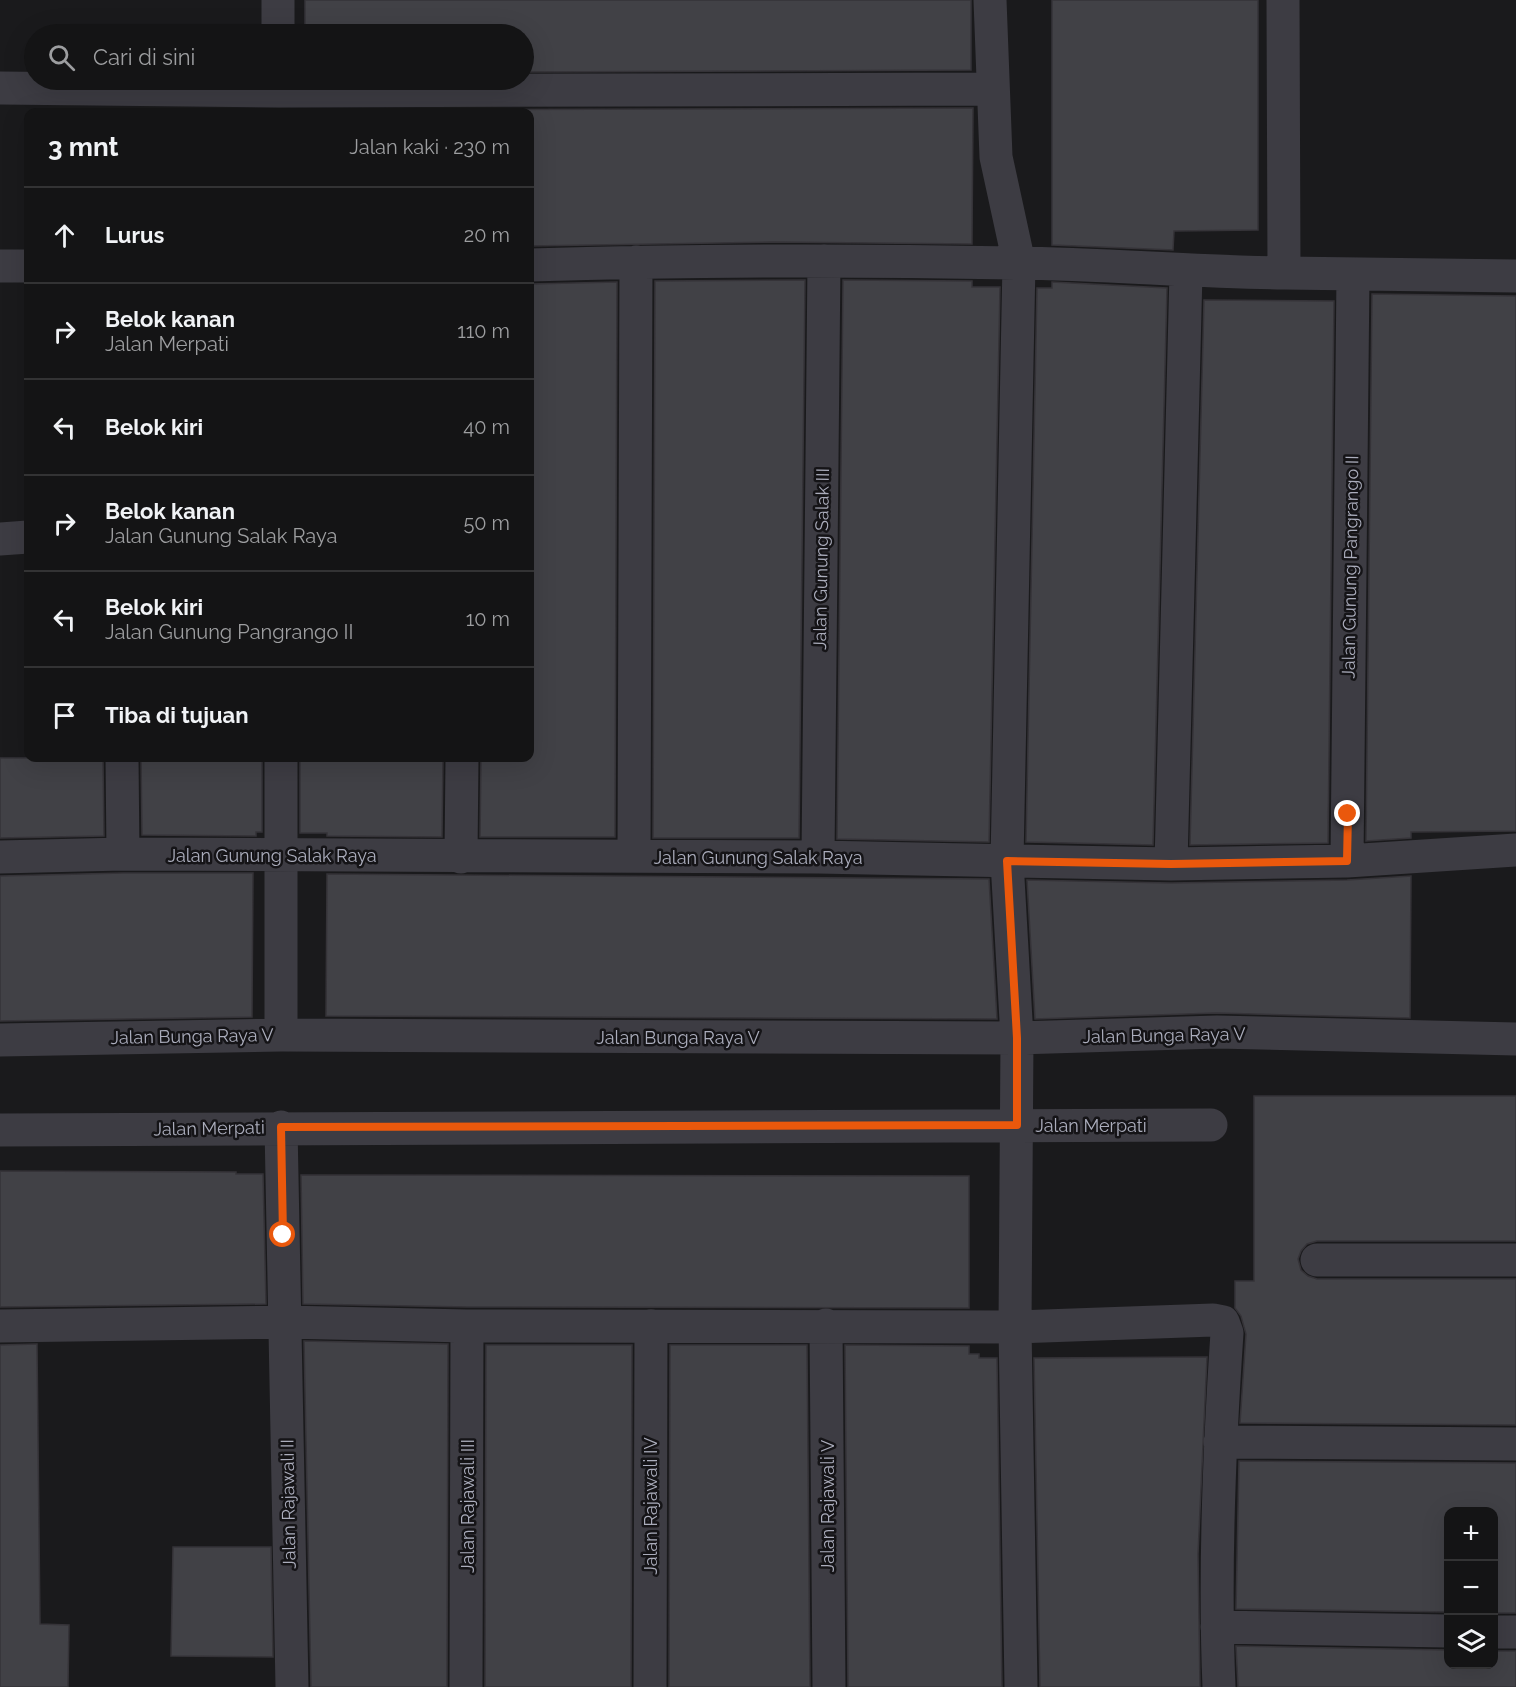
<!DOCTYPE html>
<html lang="id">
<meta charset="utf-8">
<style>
:root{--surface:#141415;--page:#212122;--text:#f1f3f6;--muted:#9d9ea0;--line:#333334}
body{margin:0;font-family:Raleway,sans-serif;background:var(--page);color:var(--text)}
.controls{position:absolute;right:18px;bottom:18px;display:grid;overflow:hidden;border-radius:12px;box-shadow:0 6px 24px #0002}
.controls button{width:54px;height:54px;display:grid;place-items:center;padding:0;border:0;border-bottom:2px solid var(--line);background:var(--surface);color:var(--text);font:30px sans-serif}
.stop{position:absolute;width:18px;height:18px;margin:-14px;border:4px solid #ea580c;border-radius:50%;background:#fff}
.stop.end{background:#ea580c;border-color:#fff;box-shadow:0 2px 6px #0008}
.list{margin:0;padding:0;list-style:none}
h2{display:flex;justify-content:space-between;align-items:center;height:78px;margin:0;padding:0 24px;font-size:26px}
h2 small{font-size:20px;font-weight:400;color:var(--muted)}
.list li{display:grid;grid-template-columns:39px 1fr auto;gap:18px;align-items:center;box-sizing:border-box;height:96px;padding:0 24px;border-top:2px solid var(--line)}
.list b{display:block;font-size:22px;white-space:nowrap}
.list p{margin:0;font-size:20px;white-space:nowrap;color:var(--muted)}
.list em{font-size:20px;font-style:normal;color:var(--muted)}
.icon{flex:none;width:33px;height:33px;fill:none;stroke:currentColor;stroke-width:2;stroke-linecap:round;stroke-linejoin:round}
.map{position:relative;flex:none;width:1516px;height:1687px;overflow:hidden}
.search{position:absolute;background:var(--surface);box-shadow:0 6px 24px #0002;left:24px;top:24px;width:510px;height:66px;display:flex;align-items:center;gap:15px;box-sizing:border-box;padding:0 21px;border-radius:33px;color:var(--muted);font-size:22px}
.panel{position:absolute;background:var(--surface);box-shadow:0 6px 24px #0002;left:24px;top:108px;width:510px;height:654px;border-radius:12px}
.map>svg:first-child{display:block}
</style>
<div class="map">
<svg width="1516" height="1687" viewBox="0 0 1516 1687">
<rect width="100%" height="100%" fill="#1a1a1c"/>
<path fill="#414146" stroke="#353338" stroke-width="1.5" d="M305,0H971V70L524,72V34H305Z
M1052,0H1258V230L1174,231L1173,250L1052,245Z
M973,108L972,244L773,242L530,246V112H305V110Z
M805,280L799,838H653L655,281Z
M843,280L972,281V287H1000L989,842L837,839Z
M617,282L615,837H480L481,758H530V284Z
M1052,282L1167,288L1153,845L1026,842L1037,288H1052Z
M1372,294L1516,296V831L1411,832V838L1366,841Z
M1204,300L1334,301L1328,843L1190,845Z
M0,758H103L104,836L0,838Z
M141,758H262V832H256V836L142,835Z
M300,758H443L442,837L327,836V833H300Z
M123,873H253L252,1017L0,1021V876Z
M327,874L989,879L997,1019L326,1016Z
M1411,876L1410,1018L1216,1013L1035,1019L1027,880L1171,883L1347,880Z
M1254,1096H1516V1241H1317L1307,1244L1301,1251L1298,1259L1301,1270L1308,1276L1317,1279H1516V1425L1240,1423L1246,1334L1241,1316L1235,1308V1281H1254Z
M0,1171L236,1172V1174H263L266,1304L0,1307Z
M301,1175L969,1176V1308L467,1307L303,1304Z
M304,1341L448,1344L447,1687H311Z
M37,1344L40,1624L69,1625L68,1687H0V1345Z
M486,1345H632L631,1687H485Z
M670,1345H807L810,1687H669Z
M845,1345L969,1346V1354H979V1358H997L1002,1687H848Z
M1207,1357L1198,1554L1200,1687H1040L1034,1358Z
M1239,1461L1516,1463V1613H1494V1512H1449V1612L1236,1609Z
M173,1547H271L273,1657L171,1656Z
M1236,1646L1449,1650V1665H1494V1651H1516V1687H1238Z"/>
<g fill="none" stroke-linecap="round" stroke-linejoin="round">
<path stroke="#3d3c43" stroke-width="33" d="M278,0V34
M990,0L996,157L1019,263L1007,861L1017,1038L1015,1327L1021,1687
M0,88L279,91L992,89
M530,265C692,260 854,260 1016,263C1106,264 1195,272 1284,273L1283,0
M0,266H28
M1284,273L1516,276
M0,539L28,537
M122,758L123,854
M281,758V1035
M634,856L636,262
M0,857L123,854L818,857L1171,864L1347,861L1516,850
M461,857L462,758
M818,857L824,261
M1347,861L1353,274
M1171,864L1186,272
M0,1040L281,1035L1017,1038L1217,1032L1516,1039
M281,1127L292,1687
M0,1130L1211,1125
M1317,1260H1516
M826,1325L829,1687
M0,1326L284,1322L467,1326L1015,1327L1213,1320L1223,1322L1227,1333C1219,1451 1214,1569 1219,1687
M1220,1442L1516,1444
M1217,1627L1448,1631
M1494,1632H1516
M466,1687L467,1326
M650,1687L651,1326"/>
</g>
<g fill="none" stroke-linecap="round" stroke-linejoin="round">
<path stroke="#ea580c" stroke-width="8" d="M283,1235L281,1127L1017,1125V1038L1007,861L1171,864L1347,861L1348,814"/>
</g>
<g text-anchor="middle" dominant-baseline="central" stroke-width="5" stroke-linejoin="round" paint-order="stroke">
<g font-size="18" fill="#abadbc" stroke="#151417">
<text transform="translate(821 559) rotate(-89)">Jalan Gunung Salak III</text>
<text transform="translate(1350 567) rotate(-89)">Jalan Gunung Pangrango II</text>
<text x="272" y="855">Jalan Gunung Salak Raya</text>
<text x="758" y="857">Jalan Gunung Salak Raya</text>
<text transform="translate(1164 1035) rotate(-1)">Jalan Bunga Raya V</text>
<text transform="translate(192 1036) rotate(-1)">Jalan Bunga Raya V</text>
<text x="678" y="1037">Jalan Bunga Raya V</text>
<text x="1091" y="1125">Jalan Merpati</text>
<text transform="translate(209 1128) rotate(-1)">Jalan Merpati</text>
<text transform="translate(288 1504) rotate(-91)">Jalan Rajawali II</text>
<text transform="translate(467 1506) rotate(-90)">Jalan Rajawali III</text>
<text transform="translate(650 1506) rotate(-90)">Jalan Rajawali IV</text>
<text transform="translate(827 1506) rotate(-90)">Jalan Rajawali V</text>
</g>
</g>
</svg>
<div class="controls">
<button>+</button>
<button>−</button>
<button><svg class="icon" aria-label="layers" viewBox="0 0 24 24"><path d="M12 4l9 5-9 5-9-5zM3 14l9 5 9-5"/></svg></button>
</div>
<div class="stop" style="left:283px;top:1235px"></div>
<div class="stop end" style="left:1348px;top:814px"></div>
<div class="search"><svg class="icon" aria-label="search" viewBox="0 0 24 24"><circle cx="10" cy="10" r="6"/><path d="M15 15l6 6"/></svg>Cari di sini</div>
<section class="panel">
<h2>3 mnt<small>Jalan kaki · 230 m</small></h2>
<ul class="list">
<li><svg class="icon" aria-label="ahead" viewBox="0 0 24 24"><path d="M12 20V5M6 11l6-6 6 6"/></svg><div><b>Lurus</b></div><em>20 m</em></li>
<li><svg class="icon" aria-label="right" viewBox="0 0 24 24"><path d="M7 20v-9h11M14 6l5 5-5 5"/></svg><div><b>Belok kanan</b><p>Jalan Merpati</p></div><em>110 m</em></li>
<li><svg class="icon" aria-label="left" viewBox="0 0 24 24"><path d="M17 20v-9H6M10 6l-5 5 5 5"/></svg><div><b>Belok kiri</b></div><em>40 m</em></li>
<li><svg class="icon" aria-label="right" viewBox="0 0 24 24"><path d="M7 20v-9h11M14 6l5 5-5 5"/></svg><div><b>Belok kanan</b><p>Jalan Gunung Salak Raya</p></div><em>50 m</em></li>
<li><svg class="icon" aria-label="left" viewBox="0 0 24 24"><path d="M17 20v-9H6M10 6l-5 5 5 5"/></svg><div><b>Belok kiri</b><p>Jalan Gunung Pangrango II</p></div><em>10 m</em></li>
<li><svg class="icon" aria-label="arrive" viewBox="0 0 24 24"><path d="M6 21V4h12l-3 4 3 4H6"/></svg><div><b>Tiba di tujuan</b></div></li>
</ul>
</section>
</div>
